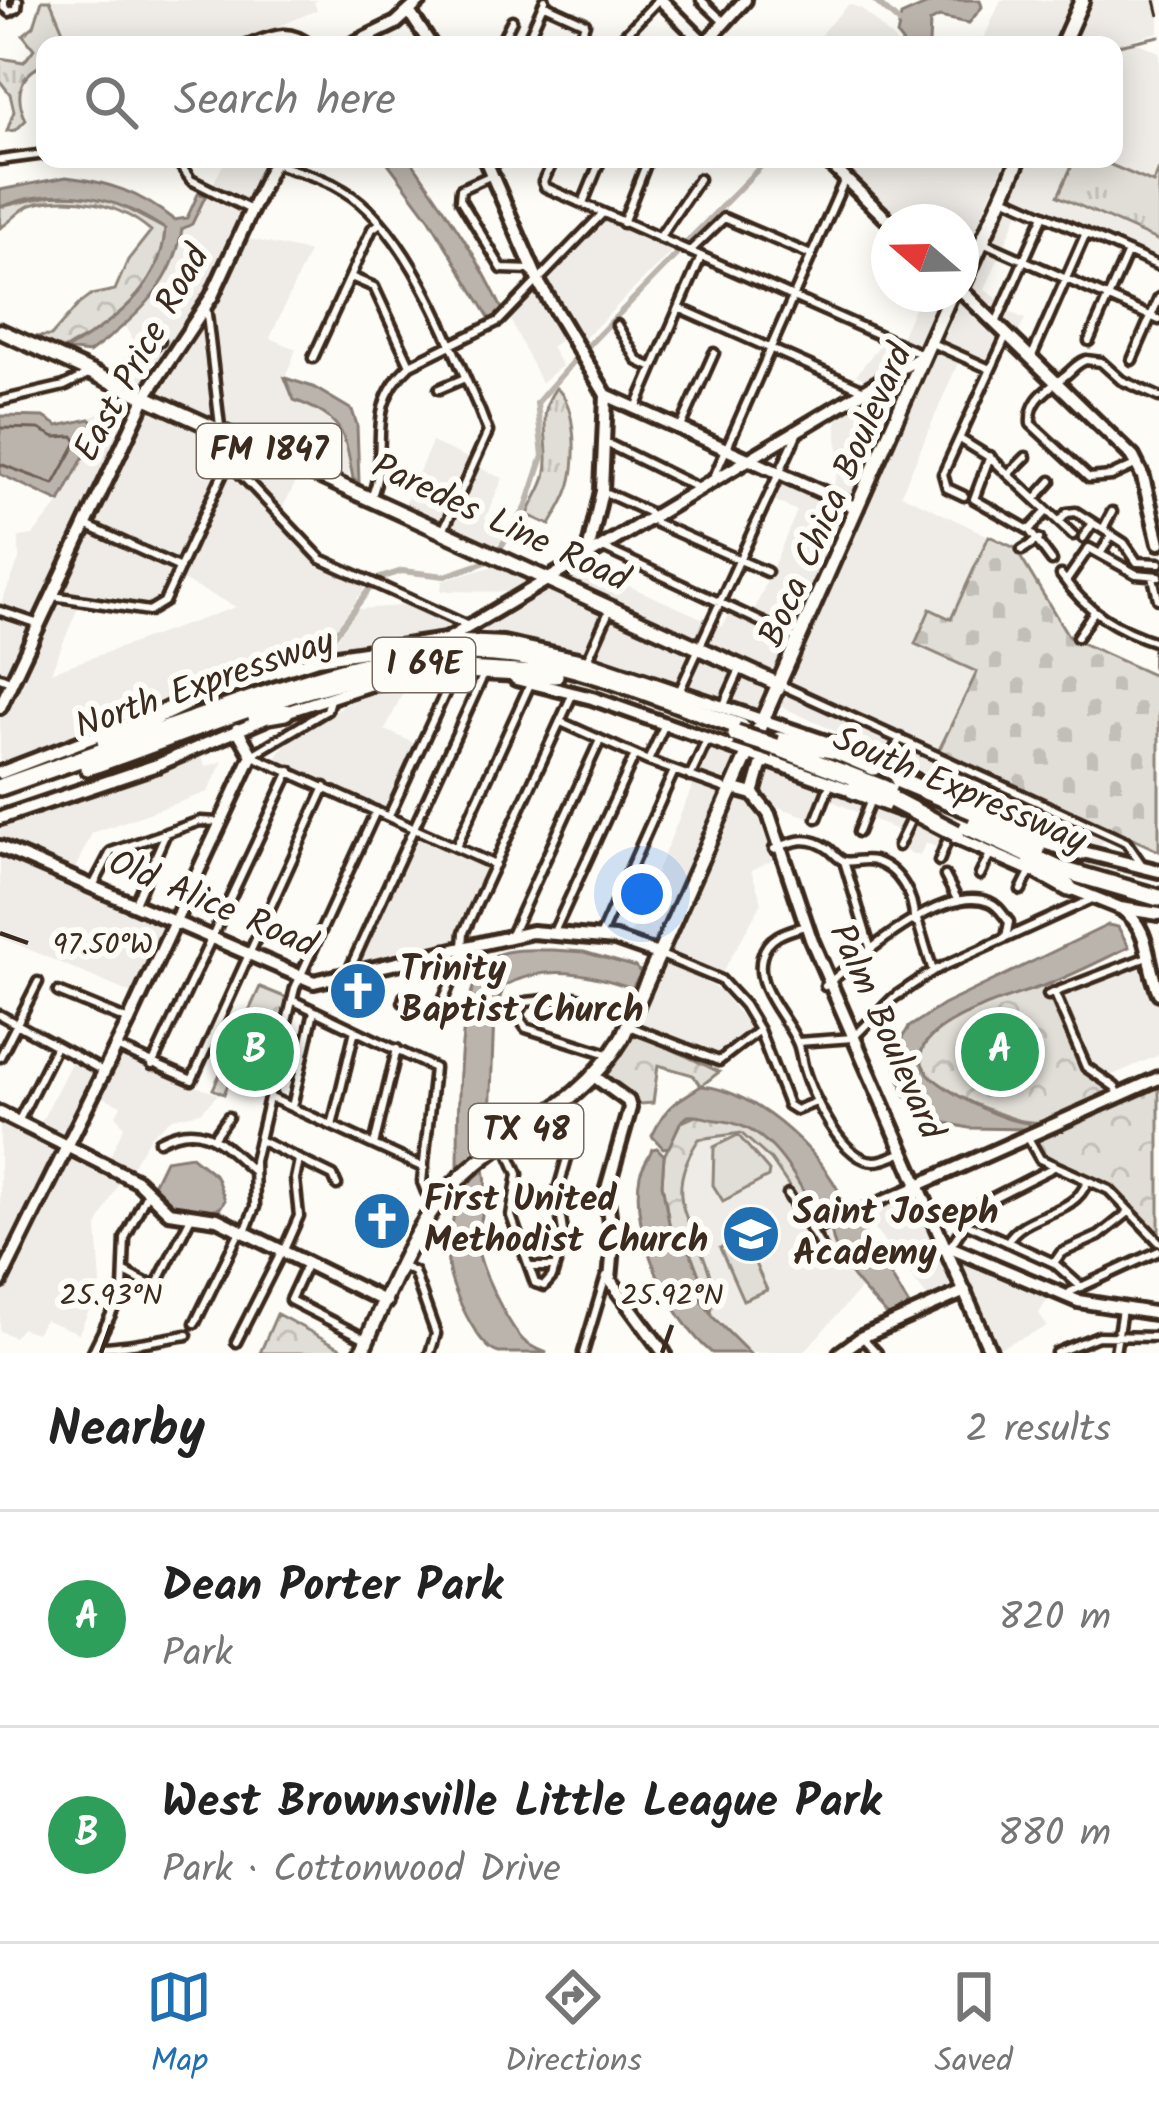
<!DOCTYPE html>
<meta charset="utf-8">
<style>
:root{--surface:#fff;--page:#f6f6f6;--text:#222;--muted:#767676;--line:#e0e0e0;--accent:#1f6fb2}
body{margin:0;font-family:Kalam,sans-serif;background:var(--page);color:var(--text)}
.compass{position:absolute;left:871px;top:204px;width:108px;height:108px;border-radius:50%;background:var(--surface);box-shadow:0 6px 30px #0003;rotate:290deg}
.you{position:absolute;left:642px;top:894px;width:42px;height:42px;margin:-30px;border:9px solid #fff;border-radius:50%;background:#1a73e8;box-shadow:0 0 0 18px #1a73e833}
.badge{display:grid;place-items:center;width:78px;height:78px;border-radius:50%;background:var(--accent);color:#fff;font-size:39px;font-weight:700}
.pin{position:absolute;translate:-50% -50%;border:6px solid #fff;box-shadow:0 3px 12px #0006}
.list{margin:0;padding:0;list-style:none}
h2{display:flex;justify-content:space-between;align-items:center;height:156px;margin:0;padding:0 48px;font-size:51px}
h2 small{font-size:39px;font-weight:400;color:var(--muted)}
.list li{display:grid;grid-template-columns:78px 1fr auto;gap:36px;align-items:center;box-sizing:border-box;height:216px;padding:0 48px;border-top:3px solid var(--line)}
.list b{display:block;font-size:45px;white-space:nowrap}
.list p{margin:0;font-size:39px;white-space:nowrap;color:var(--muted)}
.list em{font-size:39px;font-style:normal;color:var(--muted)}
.icon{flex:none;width:66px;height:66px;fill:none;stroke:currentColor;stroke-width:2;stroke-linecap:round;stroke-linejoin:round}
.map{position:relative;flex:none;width:1159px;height:1353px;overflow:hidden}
.search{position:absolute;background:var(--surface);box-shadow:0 6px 30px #0003;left:36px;right:36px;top:36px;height:132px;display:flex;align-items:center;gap:30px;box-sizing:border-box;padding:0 42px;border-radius:24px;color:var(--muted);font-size:45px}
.sheet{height:588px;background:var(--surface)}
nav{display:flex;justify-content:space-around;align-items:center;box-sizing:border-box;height:168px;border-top:3px solid var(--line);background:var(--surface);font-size:33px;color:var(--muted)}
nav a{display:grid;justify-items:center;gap:6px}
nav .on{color:var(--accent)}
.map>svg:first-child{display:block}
</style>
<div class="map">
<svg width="1159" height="1353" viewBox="0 0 1159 1353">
<defs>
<pattern id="grass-tufts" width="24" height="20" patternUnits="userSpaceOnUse" patternTransform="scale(3)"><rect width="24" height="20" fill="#e1ded7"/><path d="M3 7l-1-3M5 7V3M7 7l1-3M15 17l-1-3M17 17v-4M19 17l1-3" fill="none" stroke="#c2bfb8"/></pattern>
<pattern id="forest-crowns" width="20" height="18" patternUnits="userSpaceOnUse" patternTransform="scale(3)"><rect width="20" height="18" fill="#e1ded7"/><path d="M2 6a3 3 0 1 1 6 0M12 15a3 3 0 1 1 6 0" fill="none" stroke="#c2bfb8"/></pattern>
<pattern id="cemetery-stones" width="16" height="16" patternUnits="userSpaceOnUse" patternTransform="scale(3)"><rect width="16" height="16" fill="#e1ded7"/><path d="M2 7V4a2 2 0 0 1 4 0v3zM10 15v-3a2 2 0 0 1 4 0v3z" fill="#c2bfb8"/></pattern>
</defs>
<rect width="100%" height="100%" fill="#fdfcf7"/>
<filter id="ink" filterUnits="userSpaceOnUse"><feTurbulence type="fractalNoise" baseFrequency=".00833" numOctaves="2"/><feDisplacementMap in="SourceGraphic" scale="24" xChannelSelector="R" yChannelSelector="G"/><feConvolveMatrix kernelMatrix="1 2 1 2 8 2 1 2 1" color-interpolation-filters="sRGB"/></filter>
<g filter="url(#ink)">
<path fill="#efece7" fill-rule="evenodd" d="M51,0H318L314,2L317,10L235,45H69Z
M1001,0H1077L1057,45H981Z
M1093,0H1159V32L1131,40L1159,52V175L1155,184L1096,159H1114V45H1073Z
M849,4L862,9L899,45H817L824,30Z
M226,159H271L236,236L309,252L270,338L296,349L285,378L289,391L294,400L334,420L349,445L352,459L347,480L307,462L280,512L322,556L372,578L318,653L202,691L0,769V719L17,685L0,676V606L19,560V537L33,535L60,502L95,424L90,419L99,413L137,349L125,325L163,287L182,229L192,224ZM182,580L236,607L51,672L79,605L154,614L164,611Z
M833,159H1006L961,261V222H898Z
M1023,159H1075L1059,196L1159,241V267L1007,195Z
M1004,200L1021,207L985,289L1003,303L1001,308L1025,319L1015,339L965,289Z
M603,217L674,249L579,344L542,283Z
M539,289L567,336L551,347L562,366L541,383L509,317Z
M901,294H948L925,350L871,382L856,375L883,341L897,347L916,303Z
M960,299L1007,338L994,367L962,354L901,494L989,536L951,619L916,645L977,672L939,752L789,684Z
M914,366L760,713L753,714L563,648L504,639L475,626L579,564L722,627L732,610L751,618L797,511L771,499L781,477L830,496L839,469L836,412Z
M432,442L472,460L443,524L404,506Z
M477,467L503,478L485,519L508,530L494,548L450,526Z
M496,560L542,580L521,592L441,591L442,581L491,567Z
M414,605L462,626L447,636L328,651L358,609Z
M408,682L385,730L417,744L387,810L275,761L286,742L375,686Z
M786,694L936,758L1105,838L1099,849L1068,838L780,706Z
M711,742L743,754L656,949L629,938Z
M199,751L205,767L223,761L208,792L92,833L70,879L172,924L137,996L0,937V822Z
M754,761L839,786L946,835L941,849L926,843L919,856L895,847L901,832L828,799L817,820L775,806L758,816L774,860L751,870L762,903L721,975L669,952Z
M415,833L491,868L459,943L353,968Z
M664,961L720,990L751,1029L717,1057L635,1026Z
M1141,963L1159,1005V1055L1108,1077L1089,1064L1058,995Z
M118,1052L190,1087L193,1085L218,1094L201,1112L172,1118L151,1135L128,1173L107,1163L124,1126L116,1115L121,1105L96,1094Z
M72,1061L96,1073L68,1133L39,1126Z
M0,1117L62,1147L0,1273Z
M729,1119L801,1185L851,1274L862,1287L803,1353H749L700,1300L664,1156L680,1123Z
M69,1151L122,1176L97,1227L101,1283L79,1333L45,1320L36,1333L21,1328L14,1337L0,1331V1292Z
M910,1192L955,1292L931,1302L863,1214Z
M950,1251L1051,1294L1039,1313L1047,1327L994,1350Z"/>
<path fill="url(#grass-tufts)" stroke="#8e847a" stroke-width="3" d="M42,0H50L69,45H45V64C19,74 14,95 26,120L16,130L7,131L14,111L10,94L0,81V58L24,62L34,49L23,35L34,26Z
M1075,159H1097L1153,183L1159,169V241L1058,196Z
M556,388C577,404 578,466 568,490C564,502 556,514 550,525L528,515C532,502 541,491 545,477C553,445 534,416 556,388Z"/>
<path fill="url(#forest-crowns)" stroke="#8e847a" stroke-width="3" d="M53,195L102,196L165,229C163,275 133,306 97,331C85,340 75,341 64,350L36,343L34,337L51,336L79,304L91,295L115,290L128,260L151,231C120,204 72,193 31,205C20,209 11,222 0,228V207Z
M1051,984L1081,1064L1114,1089L1108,1097C1088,1105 1067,1117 1047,1121C1023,1126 1005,1115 984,1108C965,1101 952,1093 936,1081C874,1033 1021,993 1051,984Z
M260,987L292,1000L272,1086L234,1070L224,1094L213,1089Z
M631,1035L651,1039L719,1072L701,1086L693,1075L658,1065L653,1103L640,1104L603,1079Z
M1159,1081V1238L1117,1193L1044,1158L1032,1138Z
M698,1115C711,1119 723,1117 735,1121C774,1132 799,1181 816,1214L804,1208L771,1160L741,1133L699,1139C647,1216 724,1240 711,1314L694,1288L679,1241L671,1234L662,1184L664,1156L680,1123Z
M277,1314L343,1349L345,1353H260Z"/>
<path fill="url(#cemetery-stones)" stroke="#8e847a" stroke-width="3" d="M989,536L1015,548L1069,637L1159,678V851L939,750L977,672L915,644L930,609L951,619Z"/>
<path fill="#e1ded7" stroke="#8e847a" stroke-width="3" d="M738,1135L769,1171L768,1177L723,1201L713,1185L714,1147Z
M743,1237L767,1290L743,1300L720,1248Z"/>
<path fill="#bbb4ad" stroke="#887d74" stroke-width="3" d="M937,0H980L982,7L969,23L939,17L930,22L929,45H904L897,36L901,16Z
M385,159H410C444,208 478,256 503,311L490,319L429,218Z
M66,177C109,182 139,192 174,220L187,218L198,194L206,195L192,224L182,229C173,288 134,319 89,353L66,350C113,322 162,288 165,229C113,194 60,185 0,207V190Z
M285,378L313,387L352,410L357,425L359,482L353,479C345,432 343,418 294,400Z
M0,416L44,417L58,426L90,419L95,424V435L60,502L0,474Z
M1108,925L1118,927L1129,947C1104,959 1079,972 1054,982C1022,995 869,1032 939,1083C960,1098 1001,1121 1029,1123L1028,1129L969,1128L942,1122L905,1095L894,1062L895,1049L909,1027L943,1005Z
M553,950L584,952L636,967L641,973L632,988C589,973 546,963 504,986L494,1015L489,1146L458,1166C459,1124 453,974 496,955C512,948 536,950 553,950Z
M701,1086C756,1089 833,1160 847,1212L820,1220C794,1176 772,1124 716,1120C705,1119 700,1114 688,1116L680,1123L669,1147L663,1148L652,1136C669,1102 672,1105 701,1086Z
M657,1148L664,1155L662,1184L671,1234L687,1243L702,1283L694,1289L714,1318L749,1353H712C670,1319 629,1230 640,1175C642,1166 649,1157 652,1149Z
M191,1156L216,1176L225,1200L220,1208C191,1213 170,1212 153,1185L165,1160Z
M484,1169C490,1195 479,1218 478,1244C477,1265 508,1323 522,1339C529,1347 538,1349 547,1353C532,1353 514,1353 499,1353C478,1349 449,1285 448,1264C445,1242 457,1220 454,1197Z
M856,1220L910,1307L890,1318C866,1293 835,1264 831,1229Z"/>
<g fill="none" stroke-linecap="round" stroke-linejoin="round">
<path stroke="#6e6157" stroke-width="3" d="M0,428L39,429L55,437L73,436L77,442L54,484L0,464"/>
<path stroke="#887d74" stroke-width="3" d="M1114,46L1159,36"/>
<path stroke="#bbb4ad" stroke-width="6" d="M874,0L903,26
M686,243L768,159
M583,351L679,252
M500,548L526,508L543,456L537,403L576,358
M377,579L402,571L445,576L489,561
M325,648L370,588"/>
<defs>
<path id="street" d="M4,0V7L10,12L17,8L18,0
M701,0L725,23
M543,4L585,23L578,45
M247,45C273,35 288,26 311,45
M500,45L512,20
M525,45L545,0
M615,45L658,0
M45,91V104
M176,159L191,180L249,209
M495,159L497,162
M554,159L543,182L545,187L924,355
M0,160L45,154
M274,163C297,172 321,176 343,190C410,230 449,343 480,411L488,432L443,531
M492,175L461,189L460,199L502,269L532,270
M1006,198L1159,266
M583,203L599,164
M623,223L645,167
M659,238L699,179
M985,243L1159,320
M690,251L724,218L811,255
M351,277L374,287L410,365
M679,308L862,389
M996,323L1044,215
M617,325L638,361L653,368
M1089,341L1128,252
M936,345L990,369
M313,358L372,229L379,224
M1031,358L1086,233
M1132,360L1159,298
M111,379L160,341
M439,389L465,378
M0,401L64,386L90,373
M636,408L701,257
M681,427L714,353
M960,439L992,459L1073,535
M606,443L700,489
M990,456L974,499L1029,530L1052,561
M225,462L232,465L321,559L466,625
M1137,464L1111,476L1089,478L1031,424C1029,400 1046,391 1062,378C1072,371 1075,364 1086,360L1101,362L1121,380L1159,397
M1009,474L1026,457
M714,477L845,179
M602,491L648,512L656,523L767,572
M964,496L947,488L943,474L1007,334
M371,498C392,450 361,410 410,365L499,321L602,214
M1035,499L1051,481
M1059,522L1067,513L1076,512L1124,543L1137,562L1159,563
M86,525L180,568
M1103,529L1112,512
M1029,530L1047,511
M1083,538L1093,523
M601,547L798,639
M1022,550L1039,539
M1102,551L1112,535
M1061,575C1086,611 1117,630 1159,643
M1153,577L1158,599
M1067,580L1089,548L1136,574L1159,576
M53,596L149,611L164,602L225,469L206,306
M0,611L39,624
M1077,637L1093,613
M1159,646V666
M587,661L610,609
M0,677L12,682
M781,685L1126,842L1142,865
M679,692L797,434
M723,707L741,667
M561,722L648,761L729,790
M252,755L327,710L331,696
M253,756L495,865
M648,761L664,726
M887,766L900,738
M690,777L708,738
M389,816L452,678
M817,818L831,782
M858,832L870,802
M898,846L912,817
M456,847L531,682
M774,849C795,840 809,835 829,849C834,853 838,859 844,861C853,863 864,858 874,861C899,868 915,897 914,922
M844,861L870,947
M939,861L949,836
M980,875L991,852
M945,876L958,901
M93,886L111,852L200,821L218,822
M1021,890L1030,872
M134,905L166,833
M917,920L933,971
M805,926C787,931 767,936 762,957C754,987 786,1017 797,1042C801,1050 801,1060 804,1069C812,1096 843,1162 875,1161C884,1161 893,1156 901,1153
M554,932L635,755
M511,935L600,740
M600,937L674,771
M463,947L464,932L573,693
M661,955L721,980L744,1005L759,1030L788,1105L796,1110L816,1102
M348,973L483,676
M825,986C858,959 943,883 989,902C999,906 1003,915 1009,922L1006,938
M58,992L129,1021
M1055,994L1086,1067L1115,1087L1120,1096
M1048,995L1147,957
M292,1000L434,1068L422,1182L426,1192L436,1199
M408,1002H403L404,997L443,1018L441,1005L465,949
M0,1015L101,1070
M631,1027L719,1061L759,1030
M798,1042L853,1038L893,998L933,971L1090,900
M116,1047L192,1080L325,787
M608,1054L526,1028L520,1019L519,1012L526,1002L574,997L633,1016
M0,1057L38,982
M152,1065L290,771
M269,1097L424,1168
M292,1107L314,1011
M18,1122L55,1048
M332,1126L355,1030
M1027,1136L1040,1159L1109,1190L1159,1242
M213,1138L228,1117
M259,1140L333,1176L337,1185
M159,1141C204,1117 223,1145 253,1171
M505,1144L518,1174L511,1216L535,1283L544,1286L552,1277L564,1238L557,1193L572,1141L558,1110
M374,1145L397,1049
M788,1194L827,1256
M970,1225L1054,1263L1081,1287
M812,1231L913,1187
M245,1232L255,1207L254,1161L295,988L376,811
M1007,1242C1025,1211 1074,1217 1087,1182
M950,1247L977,1206L1052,1168
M283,1252L299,1216L295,1179L299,1160
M307,1263L290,1300L364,1338
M1054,1263L1061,1253L1099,1236L1129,1212
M403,1267L414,1272L436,1334L430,1353
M530,1267H554
M125,1272L148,1284L158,1282L191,1217
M1068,1297L1070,1292L1159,1251
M195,1323L240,1231
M862,1337L877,1353
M236,1342L282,1251
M96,1346C110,1350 167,1338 187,1335
M92,1353L123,1290L125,1238L148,1191
M583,1353L606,1276
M1056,1353L1098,1336L1159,1337
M1115,1353L1122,1309"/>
<path id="secondary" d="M661,0L706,45
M410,13L431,45
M705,44L745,0
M351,45L396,23L421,0
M485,159L539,283L606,395L602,491L587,556
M825,159L890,222
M961,290L1133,457L1143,477L1159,543
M606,395L857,508
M448,639L924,355
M516,679L592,698L857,792
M185,702L317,659L446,640L503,643L587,661L832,744
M0,707L148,392L212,296L275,159
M282,713L371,684L456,675
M0,773L112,730
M735,789L753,794L769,814L811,939L991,1353
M753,794L761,766L770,759
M971,804L1036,834
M0,818L157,765L264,719
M950,835L1032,871
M0,847L314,982L532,932L615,939L661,955
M1075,850L1159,871
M1065,886L1120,908L1159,914
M1123,910C1152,930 1145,963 1159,993
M595,1077L628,1101L630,1108L606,1192L613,1246L610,1280L664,1353
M0,1113L137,1181L169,1212L217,1219L386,1302
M916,1186L1159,1078
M944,1249L950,1247L1078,1301L1159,1314
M0,1282L129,1021L252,755L237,729
M840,1353L862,1337L965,1291"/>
<path id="primary" d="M1062,45L1082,0
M961,289L1019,159
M0,331L778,684
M361,1353C387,1297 411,1227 455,1183C512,1125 576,1114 622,1038L951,294"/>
<path id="highway" d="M447,669L555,675
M256,717L285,712
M779,740L836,751L874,767
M105,741L188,701
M776,747L883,788L1059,869L1159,898
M869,759L914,782
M88,767C207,726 329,669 456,663
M0,787C73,762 145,736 217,711C309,679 396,647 494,654C579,661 661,699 741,727
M853,790L902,808
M961,808L1037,850
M1027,835L1081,852
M1030,866L1069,888"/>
</defs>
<use href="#street" stroke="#3b2a1e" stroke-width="15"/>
<use href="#secondary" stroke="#3b2a1e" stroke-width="20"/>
<use href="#primary" stroke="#3b2a1e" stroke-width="21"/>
<use href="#highway" stroke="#3b2a1e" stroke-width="24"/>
<use href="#street" stroke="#fdfcf7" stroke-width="6"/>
<use href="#secondary" stroke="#fdfcf7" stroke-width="10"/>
<use href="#primary" stroke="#fdfcf7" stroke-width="12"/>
<use href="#highway" stroke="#fdfcf7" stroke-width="15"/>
<path stroke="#3b2a1e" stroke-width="3" stroke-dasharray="18 9" stroke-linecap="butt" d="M1155,0L1159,16"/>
<defs>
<path id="highway-bridge" d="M736,734L776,747
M899,780L973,811
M893,800L956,833"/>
</defs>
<use href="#highway-bridge" stroke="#3b2a1e" stroke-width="24" stroke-linecap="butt"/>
<use href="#highway-bridge" stroke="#fdfcf7" stroke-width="15"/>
</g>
</g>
<path fill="none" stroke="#3b2a1e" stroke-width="4.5" d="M0,933L28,943M101,1353L111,1325M662,1353L672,1325"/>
<defs>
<symbol id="church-disc" viewBox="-11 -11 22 22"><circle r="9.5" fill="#1f6fb2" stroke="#fdfcf7"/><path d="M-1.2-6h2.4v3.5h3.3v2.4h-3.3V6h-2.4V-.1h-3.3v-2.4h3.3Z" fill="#fff"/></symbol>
<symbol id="school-disc" viewBox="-11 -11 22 22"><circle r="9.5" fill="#1f6fb2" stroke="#fdfcf7"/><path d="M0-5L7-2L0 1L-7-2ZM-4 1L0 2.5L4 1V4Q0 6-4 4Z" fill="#fff"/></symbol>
</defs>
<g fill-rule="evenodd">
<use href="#church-disc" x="325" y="958" width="66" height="66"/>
<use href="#church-disc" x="349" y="1188" width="66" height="66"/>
<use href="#school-disc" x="718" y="1201" width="66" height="66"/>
</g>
<g text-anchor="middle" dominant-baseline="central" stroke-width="12" stroke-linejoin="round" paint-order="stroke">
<g fill="#fdfcf7" stroke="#75695f" stroke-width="3">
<rect x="197" y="424" width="144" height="54" rx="9"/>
<rect x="373" y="638" width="102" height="54" rx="9"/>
<rect x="469" y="1104" width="114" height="54" rx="9"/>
</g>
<g font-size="33" font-weight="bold" fill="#3b2a1e">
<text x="269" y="451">FM 1847</text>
<text x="424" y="665">I 69E</text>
<text x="526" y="1131">TX 48</text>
</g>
<g font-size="36" fill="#3b2a1e" stroke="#fdfcf7">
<text transform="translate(143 354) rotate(-61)">East Price Road</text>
<text transform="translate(837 496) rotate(-66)">Boca Chica Boulevard</text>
<text transform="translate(500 524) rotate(25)">Paredes Line Road</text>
<text transform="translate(205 685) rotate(-19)">North Expressway</text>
<text transform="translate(959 791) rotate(23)">South Expressway</text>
<text transform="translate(212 905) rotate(23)">Old Alice Road</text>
<text transform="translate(885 1032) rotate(66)">Palm Boulevard</text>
</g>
<g font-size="36" font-weight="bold" fill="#3b2a1e" stroke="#fdfcf7" text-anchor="start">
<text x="400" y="970">Trinity<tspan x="400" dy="41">Baptist Church</tspan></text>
<text x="424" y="1200">First United<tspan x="424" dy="41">Methodist Church</tspan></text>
<text x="793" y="1213">Saint Joseph<tspan x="793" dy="41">Academy</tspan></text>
</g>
</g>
<g font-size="30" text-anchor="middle" fill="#3b2a1e" stroke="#fdfcf7" stroke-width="12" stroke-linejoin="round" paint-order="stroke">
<text x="103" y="954">97.50°W</text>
<text x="111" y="1305">25.93°N</text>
<text x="672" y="1305">25.92°N</text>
</g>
</svg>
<svg class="compass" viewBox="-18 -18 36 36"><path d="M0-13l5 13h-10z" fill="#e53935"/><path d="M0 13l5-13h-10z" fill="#767676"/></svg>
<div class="you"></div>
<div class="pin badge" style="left:1000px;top:1052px;background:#2e9e5b">A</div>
<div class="pin badge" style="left:255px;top:1052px;background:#2e9e5b">B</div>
<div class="search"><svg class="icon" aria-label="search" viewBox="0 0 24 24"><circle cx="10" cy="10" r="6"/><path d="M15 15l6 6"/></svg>Search here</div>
</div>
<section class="sheet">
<h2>Nearby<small>2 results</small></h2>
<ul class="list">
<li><span class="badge" style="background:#2e9e5b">A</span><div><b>Dean Porter Park</b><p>Park</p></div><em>820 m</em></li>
<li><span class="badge" style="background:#2e9e5b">B</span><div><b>West Brownsville Little League Park</b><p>Park · Cottonwood Drive</p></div><em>880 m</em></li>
</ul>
</section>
<nav>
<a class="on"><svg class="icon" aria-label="map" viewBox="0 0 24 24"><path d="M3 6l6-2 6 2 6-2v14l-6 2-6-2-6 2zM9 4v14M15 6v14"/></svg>Map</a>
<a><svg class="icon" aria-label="directions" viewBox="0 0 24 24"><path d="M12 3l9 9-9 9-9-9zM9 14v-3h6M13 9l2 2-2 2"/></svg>Directions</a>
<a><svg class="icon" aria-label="saved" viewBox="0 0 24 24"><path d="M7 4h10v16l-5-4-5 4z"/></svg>Saved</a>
</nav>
